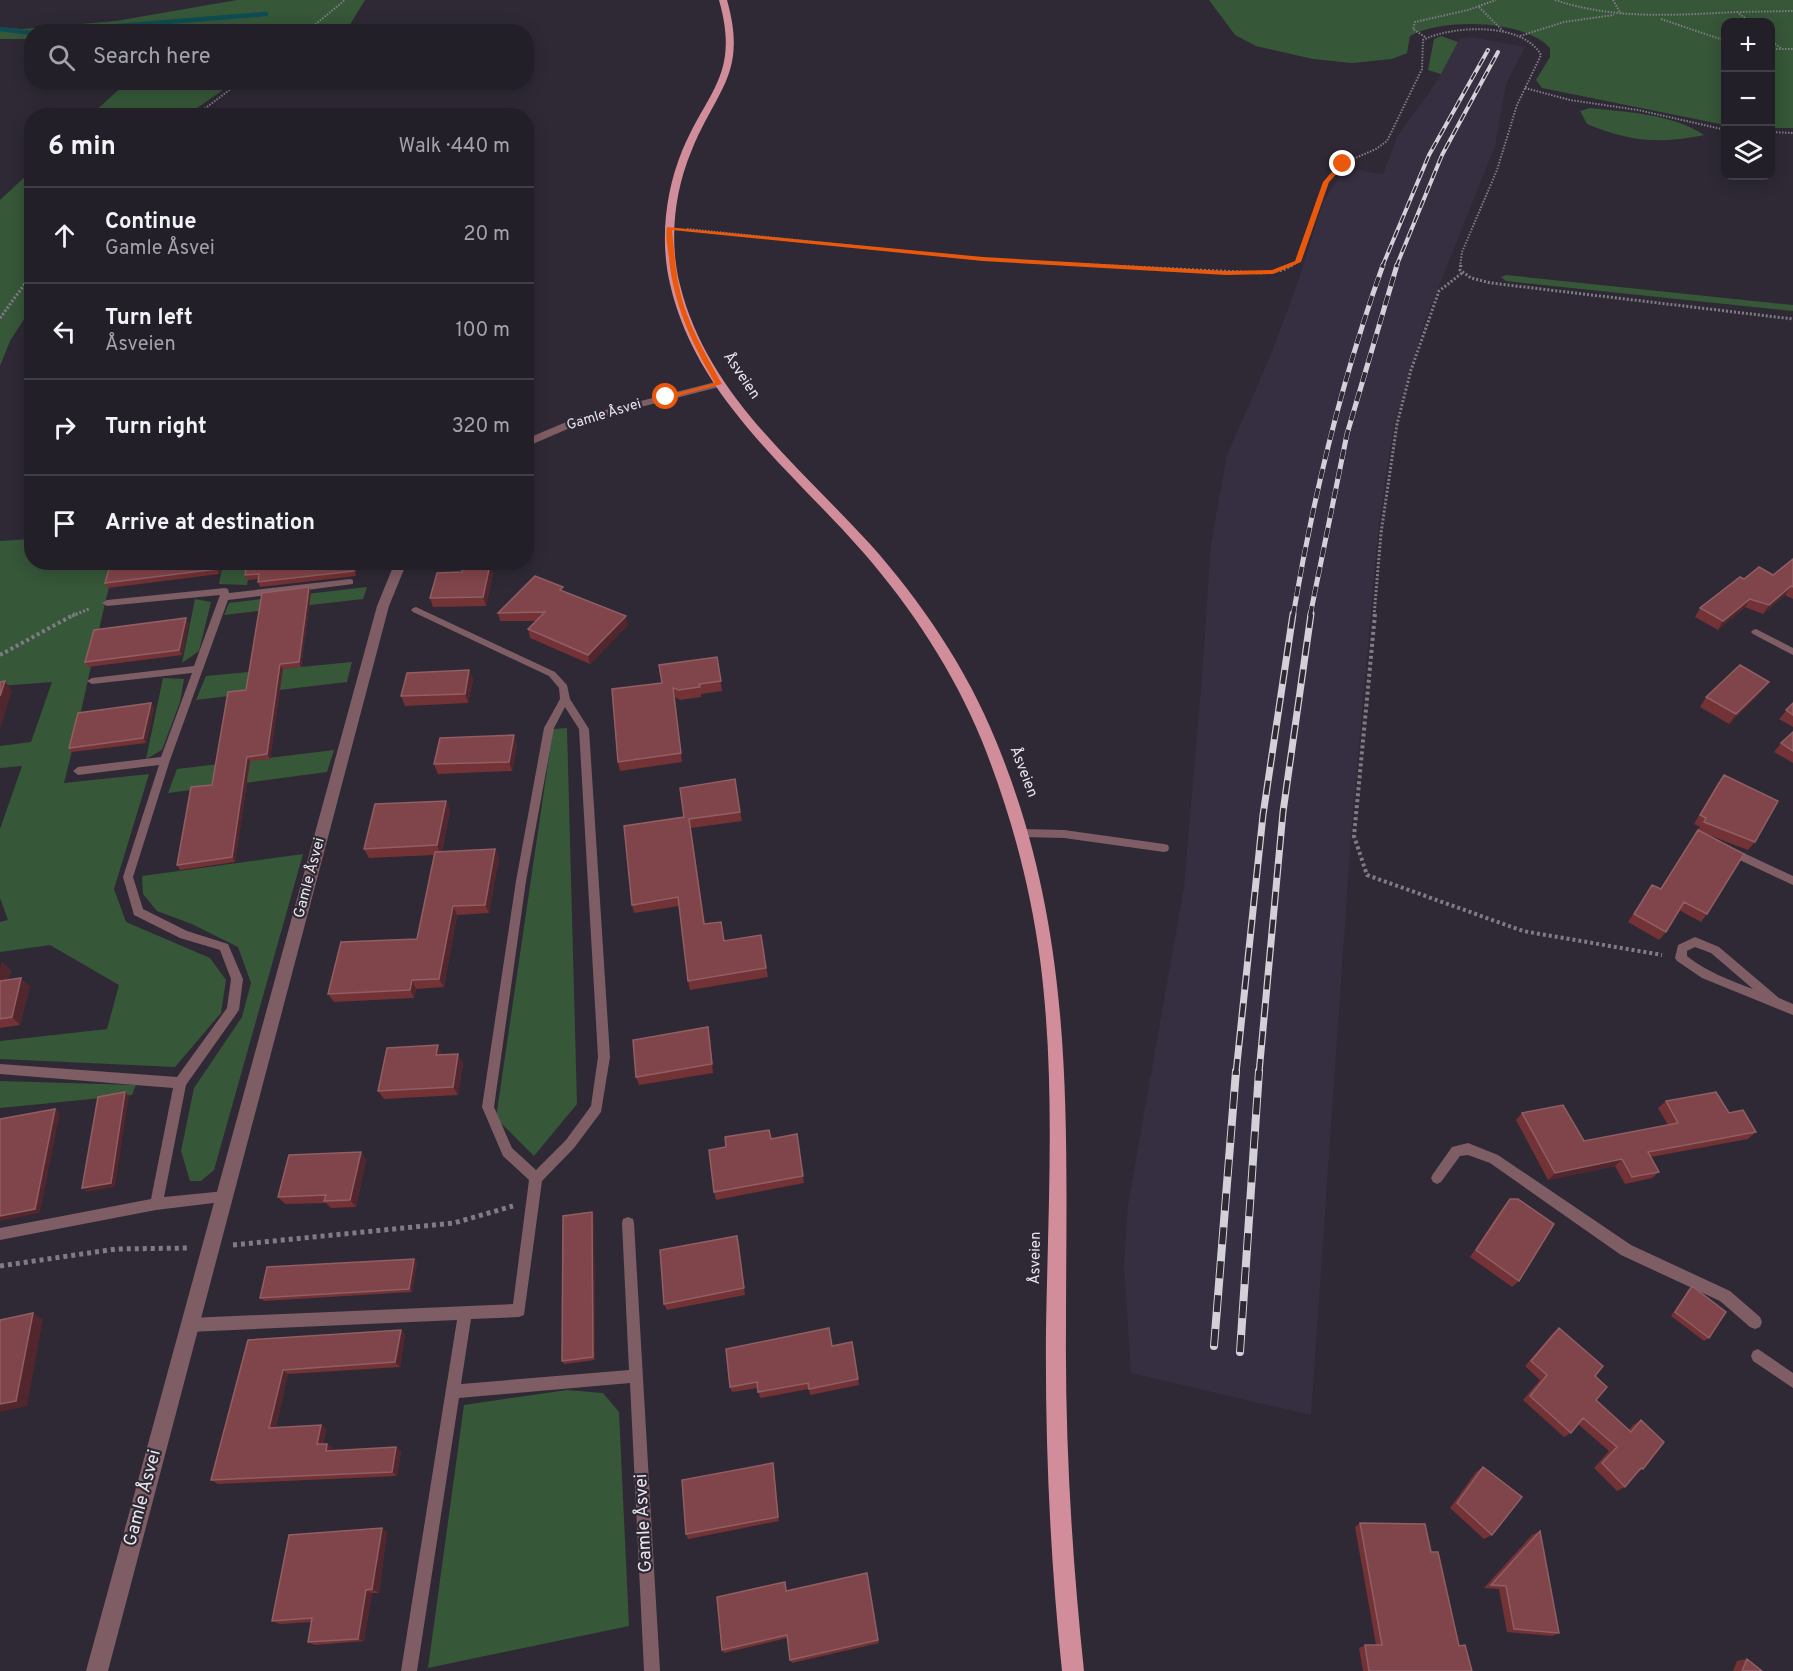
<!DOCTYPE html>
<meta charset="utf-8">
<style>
:root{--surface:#221f28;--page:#2a2730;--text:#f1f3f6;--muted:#a2a2a8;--line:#3f3d45}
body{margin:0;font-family:Overpass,sans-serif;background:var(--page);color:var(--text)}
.controls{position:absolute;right:18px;top:18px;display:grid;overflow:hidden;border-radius:12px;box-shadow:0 3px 15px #0003}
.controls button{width:54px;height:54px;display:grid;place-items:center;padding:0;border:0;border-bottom:2px solid var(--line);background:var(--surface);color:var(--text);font:30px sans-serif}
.stop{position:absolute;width:18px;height:18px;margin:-14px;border:4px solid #ea580c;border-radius:50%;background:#fff}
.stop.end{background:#ea580c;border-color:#fff;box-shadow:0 2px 6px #0008}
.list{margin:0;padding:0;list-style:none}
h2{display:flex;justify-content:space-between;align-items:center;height:78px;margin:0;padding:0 24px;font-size:26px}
h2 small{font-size:20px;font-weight:400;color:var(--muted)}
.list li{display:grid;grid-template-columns:39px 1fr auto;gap:18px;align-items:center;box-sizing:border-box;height:96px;padding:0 24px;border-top:2px solid var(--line)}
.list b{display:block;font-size:22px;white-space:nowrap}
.list p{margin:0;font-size:20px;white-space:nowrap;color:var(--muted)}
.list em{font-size:20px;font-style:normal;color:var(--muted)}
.icon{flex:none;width:33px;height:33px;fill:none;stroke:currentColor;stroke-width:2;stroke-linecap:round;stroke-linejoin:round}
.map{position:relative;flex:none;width:1793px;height:1671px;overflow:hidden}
.search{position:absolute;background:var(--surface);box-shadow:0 3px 15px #0003;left:24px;top:24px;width:510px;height:66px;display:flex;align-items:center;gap:15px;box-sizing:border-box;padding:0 21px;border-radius:24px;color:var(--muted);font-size:22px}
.panel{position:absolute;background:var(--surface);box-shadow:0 3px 15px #0003;left:24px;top:108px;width:510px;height:462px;border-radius:24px}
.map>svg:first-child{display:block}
</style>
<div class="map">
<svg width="1793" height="1671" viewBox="0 0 1793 1671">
<rect width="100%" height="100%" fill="#2e2935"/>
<path fill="#362f41" d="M1471,37L1525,47L1506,84L1495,146L1425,321L1394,424L1387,468L1378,533L1351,836L1311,1415L1131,1373L1124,1265L1128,1205L1184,887L1202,677L1211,544L1227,455L1270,357L1298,282L1323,202L1343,171L1360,170L1383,175L1397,137L1436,83L1460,39Z"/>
<path fill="#375739" d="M237,0H365L346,31L32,32L31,39H0V27L22,29L116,21Z
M1209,0H1793V128H1771L1770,22H1726L1725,125L1542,88L1536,80L1550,57V48C1524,19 1442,18 1410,36L1407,53L1392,59L1352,63L1313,59L1256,46L1235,35Z
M1441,36L1458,42L1441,74L1428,70L1434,39Z
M126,83H208L226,88L187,115H91Z
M1590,108C1626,112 1673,114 1704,135C1658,144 1631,142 1587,124L1580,111Z
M31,171V308L10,341L0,366V200Z
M1506,275L1793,305V311L1524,283L1506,281L1501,277Z
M31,539L32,562L115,563C96,636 83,710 64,783L149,774L114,889L126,922L210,958L226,980L221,1013L175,1067L0,1059V1041L107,1029L119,985L50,945L0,952V922L8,920L0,898V829L22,766L0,768V746L31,742L52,682L0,686V541Z
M223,563H251L247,585L219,584Z
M367,587L363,599L224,615L229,603Z
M195,599L211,602L199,651L182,663Z
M352,662L347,682L196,700L206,676Z
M163,678L184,679L180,702L162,750L146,759Z
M567,728L577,1104L534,1156L496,1118L553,729Z
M334,750L327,772L168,793L177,769Z
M303,854L214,1170L201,1181H190L181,1151L194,1088L242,1017L251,983L238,947L192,924L157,911L143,894L142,876Z
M0,1081L136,1085L132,1095L0,1108Z
M567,1390L603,1393L619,1412L629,1626L428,1668L464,1405Z"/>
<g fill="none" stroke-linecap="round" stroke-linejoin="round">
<path stroke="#0e4d53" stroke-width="4.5" d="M0,29L32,33
M45,32L266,14"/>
<path stroke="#807c86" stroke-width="2" stroke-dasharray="1.5 1.5" stroke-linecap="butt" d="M1555,0C1615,20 1675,15 1737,12L1750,22
M1613,0L1621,14
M1479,7L1504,32
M1737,12L1793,11
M1661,19L1726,41
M306,32L345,0
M1520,36L1564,22L1614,15
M1425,37L1413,29L1415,22L1468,10L1496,0
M1770,40L1782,49H1793
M1770,49H1782
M1525,88L1570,100L1638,110L1726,130
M195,116L240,82
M1770,132L1793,133
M687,229L983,259L1112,267
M1289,267L1298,262L1318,199L1329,176L1344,163L1376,149L1387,141L1422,69L1423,40C1453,25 1523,22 1541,55L1517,105L1497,170L1462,252L1460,267"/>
<path stroke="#807c86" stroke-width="3" stroke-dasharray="2 2" stroke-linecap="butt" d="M1088,265L1263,273L1283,270L1292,265
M1461,265L1460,270L1471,278L1491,283L1793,319
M0,318L32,274
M72,616L89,609
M1374,616L1381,533L1397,424L1411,370L1439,291L1462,273"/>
<path stroke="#807c86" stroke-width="4" stroke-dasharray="3 3" stroke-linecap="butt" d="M1375,614L1354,836L1367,875L1523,931L1662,955
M0,655L75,614"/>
<path stroke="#807c86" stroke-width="5" stroke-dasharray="4 4" stroke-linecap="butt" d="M233,1245L454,1223L513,1206
M0,1266L116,1249L189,1248"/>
<path fill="#7f5d64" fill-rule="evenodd" d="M350,579L353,580V584L228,600L170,760L133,877L143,909L187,931L228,944L243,979L239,1010L186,1085L164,1197L225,1191L230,1193L231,1197L230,1201L156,1210L0,1240V1228L151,1199L173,1088L0,1074V1064L177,1077L227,1008L231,979L220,950L180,938L134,915L123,877L159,765L78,775L73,771L78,767L161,757L192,673L92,684L87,681L92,678L194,666L220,595L107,606L102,603L107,600L225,588L228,589L229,593Z
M416,607L555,672L567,685L570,699L589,729L610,1057L601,1112L574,1148L542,1181L524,1315L519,1317L471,1319L461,1384L629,1370L622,1223L623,1219L628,1217L633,1219L634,1223L660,1671H644L630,1383L459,1398L417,1671H401L457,1320L189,1332L184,1330L182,1325L184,1320L189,1318L513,1304L529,1180L503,1156L482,1107L516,881L544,728L560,699L559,688L549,676L413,612L411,610L413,608ZM565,707L579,729L598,1057L591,1106L566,1140L536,1170L512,1148L494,1107L526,881L554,728Z
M1756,629L1793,648V655L1753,634L1751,632L1753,630Z
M1023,829L1064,830L1164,844L1168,845L1169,848L1168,851L1164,852L1064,838L1023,837L1019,836L1018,833L1019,830Z
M1731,847L1793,876V885L1727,854L1726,851L1727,848Z
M1695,937L1719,947L1779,998L1793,1004V1015L1702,978L1677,961L1675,958L1678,945ZM1695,947L1711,953L1753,989C1729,980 1707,972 1687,956V951Z
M1468,1143L1498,1155L1631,1245L1730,1291L1760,1317L1762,1322L1760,1327L1755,1329L1750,1327L1720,1301L1621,1255L1490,1163L1468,1155L1460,1156L1441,1182L1437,1184L1433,1182L1431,1178L1433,1174L1452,1147Z
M1758,1349L1793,1373V1388L1753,1361L1751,1356L1753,1351Z"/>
<path fill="#7f5d64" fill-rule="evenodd" d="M719,381L723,382V386L586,421L526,447V439L578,417Z
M395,562H407L389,606L108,1671H86L377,606Z"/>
<path fill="#d28d9b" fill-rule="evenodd" d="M719,0H727C748,75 716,89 691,152C674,193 669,242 680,285C707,394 797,464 870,544C921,601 967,669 996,741C1077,937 1066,1122 1066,1328C1065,1443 1072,1557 1084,1671H1062C1050,1557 1045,1443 1046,1329C1048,1206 1056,1081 1040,959C1030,884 1010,811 982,741C954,672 911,607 862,551C790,469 696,397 670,284C660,241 665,193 682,151C708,89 740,75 719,0Z"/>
<defs>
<path id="rail-far3" d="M1382,267L1429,155L1488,50
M1396,267L1442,155L1498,52"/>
<path id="rail-far2" d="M1293,616C1313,497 1342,379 1383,265
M1310,616L1347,434L1397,265"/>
<path id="rail-far1" d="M1236,1073L1263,815L1293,614
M1259,1073L1283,812L1311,614"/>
<path id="rail" d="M1214,1346L1236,1071
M1240,1352L1259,1071"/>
</defs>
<use href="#rail-far3" stroke="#d3d0d8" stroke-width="4"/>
<use href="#rail-far2" stroke="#d3d0d8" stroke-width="5"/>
<use href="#rail-far1" stroke="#d3d0d8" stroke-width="7"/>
<use href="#rail" stroke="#d3d0d8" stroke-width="8"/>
<use href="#rail-far3" stroke="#2e2935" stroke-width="2" stroke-dasharray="8" stroke-linecap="butt"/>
<use href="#rail-far2" stroke="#2e2935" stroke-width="4" stroke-dasharray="10" stroke-linecap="butt"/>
<use href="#rail-far1" stroke="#2e2935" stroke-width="4.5" stroke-dasharray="14" stroke-linecap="butt"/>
<use href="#rail" stroke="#2e2935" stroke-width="6" stroke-dasharray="17" stroke-linecap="butt"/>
</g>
<path fill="#733236" d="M1793,559V599L1785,595L1763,614L1745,607L1718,630L1695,617L1700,608L1744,579L1773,575Z
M111,562H222L219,574L108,588L105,583Z
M357,562L356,576L260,587L258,582V579L247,580L245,575Z
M490,565L493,574L486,606L433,607L430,598L462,572Z
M309,587L311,592L301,667L283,669L270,759L250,761L235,862L180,870L177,865L212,785L246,690Z
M564,591L628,625L590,664L530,638L528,629L537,621H500L498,613Z
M189,623L182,655L88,667L85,662Z
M717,657L722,691L701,694V697L680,700L675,697L682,762L620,771L618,762L662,683Z
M469,670L473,680L468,703L405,706L401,696Z
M1762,691L1729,724L1700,707L1706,697Z
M1793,703V727L1779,719Z
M154,708L146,743L72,752L69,748Z
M1793,732V763L1774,752L1781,743Z
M517,745L512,771L438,774L434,764Z
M1724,775L1755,842L1748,850L1701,832L1707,914L1701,922L1679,910L1666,932L1659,940L1628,922L1652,885L1660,889L1698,830H1697L1700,827L1694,824L1717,784Z
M446,801L450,810L442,852L495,849L499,858L489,913L457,915L444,987L416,989L414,998L334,1002L328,994L417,939L434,855L369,858L364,849Z
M740,812L742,821L691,828L705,924L724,941L761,935L768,977L690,990L688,981L679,906L634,913L632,905L624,826Z
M2,962L11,971L8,980L30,986L20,1025L0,1028V971Z
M708,1027L710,1036L713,1073L639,1085L636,1077Z
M442,1054V1055L463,1063L458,1095L384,1099L378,1091Z
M1666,1101L1729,1113L1756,1132L1748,1139L1651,1157L1659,1172L1652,1178L1625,1184L1615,1166L1548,1180L1516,1120L1522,1113L1584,1141L1668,1125L1658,1108Z
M797,1134L804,1183L716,1200L714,1192L771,1139Z
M361,1152L366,1160L356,1207L331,1208L326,1203L285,1204L278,1197Z
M1510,1199L1519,1281L1512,1287L1470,1257L1503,1207Z
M592,1212L594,1215L595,1360L564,1364L562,1361Z
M739,1243L745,1295L667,1310L664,1304Z
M417,1262L412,1292L264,1301L260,1298Z
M1692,1286L1709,1338L1704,1341L1671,1316L1688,1290Z
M1559,1328L1595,1376L1596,1400L1629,1430L1633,1425L1641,1420L1643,1469L1638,1472L1625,1487L1617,1491L1594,1468L1609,1451L1578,1424L1571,1433L1564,1437L1523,1400L1540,1380L1525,1366L1553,1333Z
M401,1330L405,1335L400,1367L288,1374L276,1427L321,1425L326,1429L323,1444L333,1448L332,1451H401L397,1476L218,1484L211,1480L248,1340Z
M832,1346L858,1379L859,1385L810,1395L809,1389L760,1398L758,1388L732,1392L730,1387Z
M773,1463L774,1468L779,1521L688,1539L686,1534Z
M1483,1467L1492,1535L1484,1539L1450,1508L1476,1472Z
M1360,1523L1431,1552L1459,1646L1472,1671H1363L1359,1648L1365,1645H1376L1355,1527Z
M1540,1531L1559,1633L1552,1636L1507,1632L1499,1589L1484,1588L1532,1535Z
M387,1532L379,1593H372L364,1641L315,1645L308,1642L311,1622L280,1624L272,1621Z
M867,1573L879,1643L792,1663L790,1660L787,1638L724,1653L722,1650L785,1582L787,1591Z
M1747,1659L1762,1671H1733L1737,1661Z"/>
<path fill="#52262d" d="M218,562H222L219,574L217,569Z
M355,562H357L356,576L354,571Z
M490,565L493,574L486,606L483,597Z
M1791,586L1785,595L1763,614L1769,605Z
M309,587L311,592L301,667L299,662Z
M1750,599L1745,607L1718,630L1723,621Z
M626,616L628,625L590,664L588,655Z
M186,618L189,623L182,655L179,650Z
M280,664L283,669L270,759L267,754Z
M469,670L473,680L468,703L465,694Z
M5,681L12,691L0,729V696Z
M1769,682L1762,691L1729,724L1736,714Z
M673,688L675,697L682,762L681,753Z
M151,703L154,708L146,743L143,738Z
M514,735L517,745L512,771L509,762Z
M247,757L250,761L235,862L232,857Z
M446,801L450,810L441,855L437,845Z
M495,849L499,858L489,913L485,905Z
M453,906L457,915L444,987L439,979Z
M2,962L11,971L6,990L0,984V971Z
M21,978L30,986L20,1025L12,1017Z
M412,980L416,989L414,998L410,990Z
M708,1027L710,1036L713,1073L712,1064Z
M438,1045L442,1054L440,1064L436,1055Z
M458,1054L463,1063L458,1095L453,1087Z
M125,1092L129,1096L115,1187L87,1192L82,1188Z
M55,1109L60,1113L40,1213L0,1221V1216Z
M361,1152L366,1160L356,1207L350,1200Z
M1622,1159L1615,1166L1548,1180L1555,1173Z
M592,1212L594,1215L595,1360L593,1357Z
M737,1236L739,1243L745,1295L744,1288Z
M414,1259L417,1262L412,1292L409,1289Z
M33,1313L43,1320L27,1406L0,1412V1404Z
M401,1330L405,1335L400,1367L395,1362Z
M283,1370L288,1374L275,1432L269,1428Z
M321,1425L326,1429L322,1448L317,1444Z
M327,1444L333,1448L331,1455L326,1451Z
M396,1447L401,1451L397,1476L392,1472Z
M773,1463L774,1468L779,1521L778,1517Z
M382,1528L387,1532L379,1593L372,1589Z
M366,1590L372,1593L364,1641L358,1639Z"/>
<path fill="#80454a" stroke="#905e63" stroke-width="1.5" d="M1793,559V587L1791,586L1769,605L1750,599L1723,621L1700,608L1740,577L1744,579L1759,567L1773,575Z
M111,562H218L217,569L105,583Z
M247,562H355L354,571L258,582L259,574L245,575Z
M463,565H490L483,597L430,598L437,573L462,572Z
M535,576L563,587L560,590L626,616L588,655L528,629L545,612L498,613Z
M309,587L299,662L280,664L267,754L247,757L232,857L177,865L191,787L212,785L228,692L246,690L262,593Z
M186,618L179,650L85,662L94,630Z
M717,657L721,681L699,684L700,687L679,690L673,688L681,753L618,762L612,689L662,683L659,665Z
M1740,665L1769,682L1736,714L1706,697Z
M469,670L465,694L401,696L407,673Z
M5,681L0,696V682Z
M151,703L143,738L69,748L78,713Z
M1793,703V715L1786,710Z
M1793,732V751L1781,743Z
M514,735L509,762L434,764L440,738Z
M1724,775L1778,801L1755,842L1704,822L1706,818L1700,815Z
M735,779L740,812L689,819L704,924L721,922L724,941L761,935L766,968L688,981L678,897L632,905L624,826L684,817L680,788Z
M446,801L437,845L364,849L375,804Z
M1698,830L1744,854L1707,914L1684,902L1666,932L1634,914L1652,885L1661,889Z
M495,849L485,905L453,906L439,979L412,980L410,990L328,994L341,942L417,939L435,852Z
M21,978L12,1017L0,1019V981Z
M708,1027L712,1064L636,1077L633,1040Z
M438,1045L436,1055L458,1054L453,1087L378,1091L387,1048Z
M125,1092L111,1183L82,1188L98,1097Z
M1716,1092L1729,1113L1743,1110L1756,1132L1648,1152L1659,1172L1632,1177L1622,1159L1555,1173L1522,1113L1563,1105L1584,1141L1678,1123L1666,1101Z
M55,1109L35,1209L0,1216V1119Z
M769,1130L771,1139L797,1134L803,1176L714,1192L709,1150L726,1147L725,1137Z
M361,1152L350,1200L324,1201L326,1195L278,1197L289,1155Z
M1510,1199H1518L1554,1224L1519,1281L1476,1250Z
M592,1212L593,1357L562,1361L563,1216Z
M737,1236L744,1288L664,1304L660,1250Z
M414,1259L409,1289L260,1298L267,1267Z
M1692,1286L1726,1312L1709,1338L1675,1312Z
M33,1313L16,1401L0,1404V1320Z
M829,1328L832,1346L852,1342L858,1379L809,1389L808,1383L758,1392L757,1382L730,1387L726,1349Z
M1559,1328L1603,1366L1595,1376L1607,1387L1596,1400L1631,1432L1641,1420L1664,1442L1643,1469L1641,1468L1625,1487L1602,1463L1617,1447L1583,1418L1571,1433L1530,1396L1547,1375L1531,1361Z
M401,1330L395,1362L283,1370L269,1428L321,1425L317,1444H327L326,1451L396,1447L392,1472L211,1480L248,1340Z
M773,1463L778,1517L686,1534L682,1480Z
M1483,1467L1522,1497L1492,1535L1457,1503Z
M1360,1523L1425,1524L1431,1552H1438L1459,1646L1465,1645L1472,1671H1369L1365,1645H1382Z
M382,1528L372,1589L366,1590L358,1639L308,1642L312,1618L272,1621L289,1535Z
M1540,1531L1559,1633L1514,1629L1506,1586L1491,1585Z
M867,1573L878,1640L790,1660L787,1635L722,1650L717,1597L785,1582L786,1591Z
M1747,1659L1762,1671H1742Z"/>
<path fill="#ea580c" d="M1341,162L1346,164L1329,182L1301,262L1273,274L1226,275L983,261L672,230C674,249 675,268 679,286C686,322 705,353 722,384L666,399L662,397L715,383C692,343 674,306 669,259C668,249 665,237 667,227L983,257L1226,271L1272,270L1295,261L1323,182Z"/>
<g text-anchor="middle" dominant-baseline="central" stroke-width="4.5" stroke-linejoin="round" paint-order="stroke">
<g font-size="14" fill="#e9e6ee" stroke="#2e2935">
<text transform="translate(604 415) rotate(-17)">Gamle Åsvei</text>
</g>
<g font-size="15" fill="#e9e6ee" stroke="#2e2935">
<text transform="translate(741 376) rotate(56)">Åsveien</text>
<text transform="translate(1023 772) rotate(69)">Åsveien</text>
<text transform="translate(310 878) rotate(-75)">Gamle Åsvei</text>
<text transform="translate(1036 1258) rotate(-89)">Åsveien</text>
</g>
<g font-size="18" fill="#e9e6ee" stroke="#2e2935">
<text transform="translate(143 1498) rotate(-75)">Gamle Åsvei</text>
<text transform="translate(644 1523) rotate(-93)">Gamle Åsvei</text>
</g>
</g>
</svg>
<div class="controls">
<button>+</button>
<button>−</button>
<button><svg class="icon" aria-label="layers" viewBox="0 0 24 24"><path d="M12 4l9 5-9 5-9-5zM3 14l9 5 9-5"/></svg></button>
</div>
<div class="stop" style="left:666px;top:397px"></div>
<div class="stop end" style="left:1343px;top:164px"></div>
<div class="search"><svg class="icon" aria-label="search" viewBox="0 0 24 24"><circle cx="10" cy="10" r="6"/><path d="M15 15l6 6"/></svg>Search here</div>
<section class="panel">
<h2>6 min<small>Walk · 440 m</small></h2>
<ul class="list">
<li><svg class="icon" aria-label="ahead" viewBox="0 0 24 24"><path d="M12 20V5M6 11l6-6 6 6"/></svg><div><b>Continue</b><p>Gamle Åsvei</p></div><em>20 m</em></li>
<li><svg class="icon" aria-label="left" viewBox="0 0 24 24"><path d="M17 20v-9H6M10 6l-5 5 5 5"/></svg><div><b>Turn left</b><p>Åsveien</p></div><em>100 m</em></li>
<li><svg class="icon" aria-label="right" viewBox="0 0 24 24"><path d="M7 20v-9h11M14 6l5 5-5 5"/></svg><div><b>Turn right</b></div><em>320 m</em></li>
<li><svg class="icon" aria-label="arrive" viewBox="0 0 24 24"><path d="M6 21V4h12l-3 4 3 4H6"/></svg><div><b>Arrive at destination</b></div></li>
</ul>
</section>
</div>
